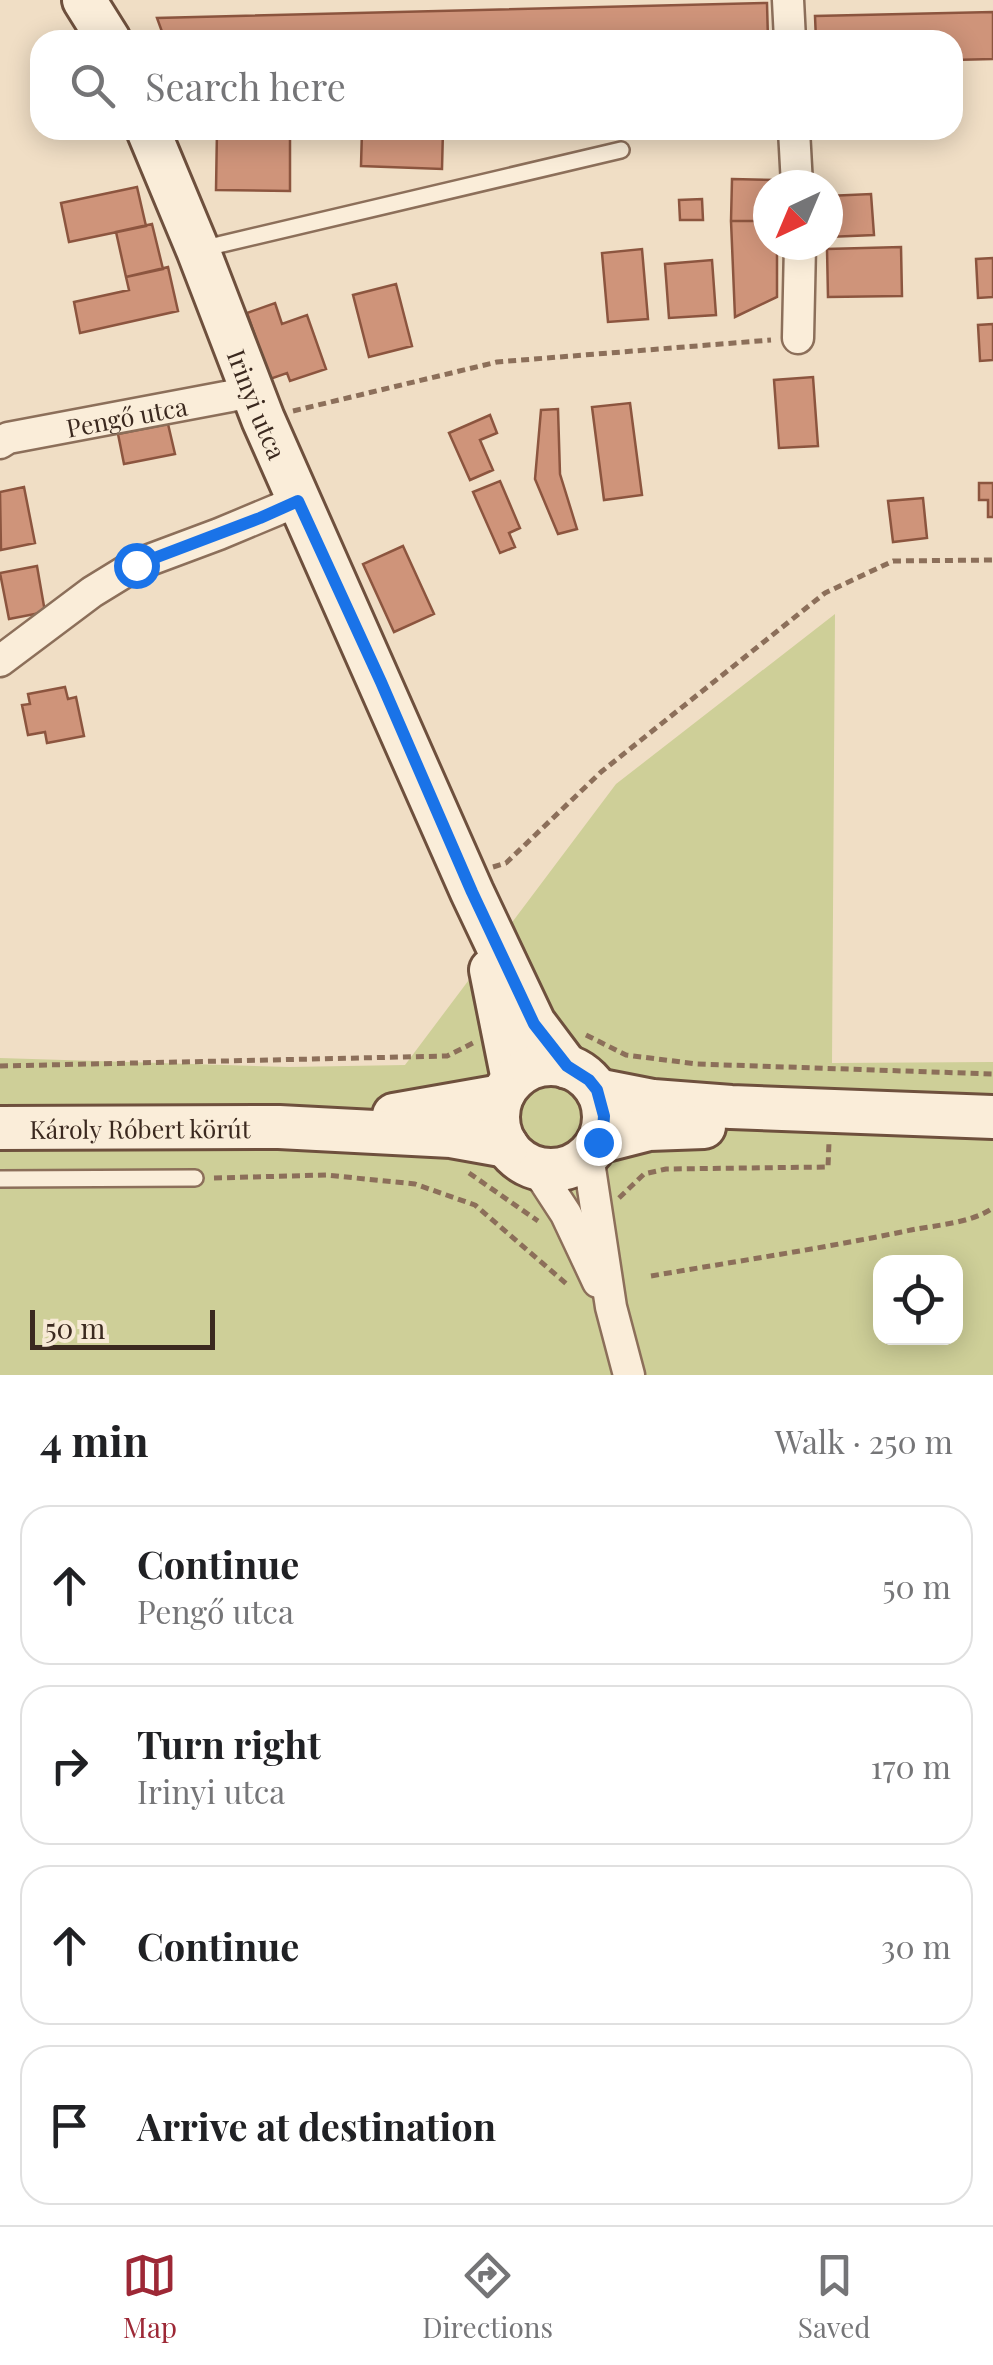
<!DOCTYPE html>
<meta charset="utf-8">
<style>
:root{--surface:#fff;--page:#f2f2f2;--text:#202124;--muted:#757577;--line:#e0e0e0;--accent:#9d2836}
body{margin:0;font-family:"Playfair Display",serif;background:var(--page);color:var(--text)}
.controls{position:absolute;right:30px;bottom:30px;display:grid;overflow:hidden;border-radius:20px;box-shadow:0 5px 25px #0003}
.controls button{width:90px;height:90px;display:grid;place-items:center;padding:0;border:0;border-bottom:2px solid var(--line);background:var(--surface);color:var(--text);font:50px sans-serif}
.compass{position:absolute;left:753px;top:170px;width:90px;height:90px;border-radius:50%;background:var(--surface);box-shadow:0 5px 25px #0003;rotate:224deg}
.scale{position:absolute;left:30px;bottom:25px;width:185px;box-sizing:border-box;padding-left:10px;border:5px solid #3b291f;border-top:0;font-size:28px;line-height:35px;white-space:nowrap;color:#3b291f;-webkit-text-stroke:8px #f7e9d5;paint-order:stroke}
.stop{position:absolute;width:30px;height:30px;margin:-22px;border:8px solid #1a73e8;border-radius:50%;background:#fff}
.stop.end{background:#1a73e8;border-color:#fff;box-shadow:0 2px 10px #0008}
.list{margin:0;padding:0;list-style:none}
h2{display:flex;justify-content:space-between;align-items:center;height:130px;margin:0;padding:0 40px;font-size:42px}
h2 small{font-size:32px;font-weight:400;color:var(--muted)}
.list li{display:grid;grid-template-columns:65px 1fr auto;gap:30px;align-items:center;box-sizing:border-box;height:160px;margin:0 20px 20px;padding:0 20px;border:2px solid var(--line);border-radius:30px}
.list b{display:block;font-size:38px;white-space:nowrap}
.list p{margin:0;font-size:32px;white-space:nowrap;color:var(--muted)}
.list em{font-size:32px;font-style:normal;color:var(--muted)}
.icon{flex:none;width:55px;height:55px;fill:none;stroke:currentColor;stroke-width:2;stroke-linecap:round;stroke-linejoin:round}
.map{position:relative;flex:none;width:993px;height:1375px;overflow:hidden}
.search{position:absolute;background:var(--surface);box-shadow:0 5px 25px #0003;left:30px;right:30px;top:30px;height:110px;display:flex;align-items:center;gap:25px;box-sizing:border-box;padding:0 35px;border-radius:30px;color:var(--muted);font-size:38px}
.sheet{height:850px;background:var(--surface)}
nav{display:flex;justify-content:space-around;align-items:center;box-sizing:border-box;height:140px;border-top:2px solid var(--line);background:var(--surface);font-size:28px;color:var(--muted)}
nav a{display:grid;justify-items:center;gap:5px}
nav .on{color:var(--accent)}
.map>svg:first-child{display:block}
</style>
<div class="map">
<svg width="993" height="1375" viewBox="0 0 993 1375">
<rect width="100%" height="100%" fill="#f0dec5"/>
<path fill="#cecf98" fill-rule="evenodd" d="M835,614L832,1063L993,1062V1375H0V1058L289,1067L405,1065L616,784ZM880,1262H956V1338H880Z"/>
<path fill="#cf947a" stroke="#8c553f" stroke-width="2.5" d="M767,3L768,40H165L157,18Z
M993,12V59L953,60V40H816L815,16Z
M217,130H290V191L216,190Z
M362,130H443L442,169L361,166Z
M732,179L777,180V185H768V221H731Z
M137,187L146,226L69,242L61,203Z
M871,194L874,235L828,237V196Z
M702,199L703,220H680L679,200Z
M731,221H768V245H777V297L735,317Z
M152,224L163,269L126,277L116,232Z
M901,247L902,296L828,297L827,249Z
M642,249L648,319L608,322L602,253Z
M993,258V297L978,298L976,259Z
M712,260L716,315L669,318L665,264Z
M168,267L178,311L80,333L74,302L129,290L126,277Z
M396,284L412,346L369,357L353,295Z
M275,303L282,324L307,315L326,369L290,381L287,373L270,379L247,313Z
M993,324V360L980,361L978,325Z
M813,377L818,446L779,448L774,380Z
M630,403L642,495L604,500L592,407Z
M558,409L560,474L577,529L558,534L535,479L541,410Z
M490,415L497,433L480,440L493,470L470,480L449,433Z
M168,424L175,454L124,464L118,434Z
M500,481L520,528L509,533L515,547L500,553L473,492Z
M979,483H993V517H988V500H979Z
M24,487L35,543L1,550L0,492Z
M923,498L927,538L893,542L888,501Z
M403,546L434,614L394,632L363,564Z
M37,566L45,612L9,619L0,573Z
M65,687L68,699L76,697L84,736L47,743L45,732L28,735L22,705L30,704L28,694Z"/>
<g fill="none" stroke-linecap="round" stroke-linejoin="round">
<defs>
<path id="lane" d="M201,249L621,150
M0,1179L195,1178"/>
<g id="street">
<path d="M788,0L790,40"/>
<path d="M794,130L797,185"/>
<path d="M798,338L800,245"/>
<path id="s1" d="M0,443L8,438L252,392"/>
<path d="M0,661L92,592L136,565L219,534L298,501"/>
<path d="M588,1155L611,1307L629,1375"/>
<path d="M536,1168L566,1214L598,1282"/>
</g>
<g id="secondary">
<path d="M84,0L109,40"/>
<path id="s2" d="M148,130L198,250L263,419L472,892L534,1023L567,1067"/>
<path d="M491,970L513,1080"/>
<circle cx="551" cy="1117" r="53"/>
<path d="M597,1090L653,1101L731,1107L993,1117"/>
<path d="M394,1115L502,1096"/>
<path id="s3" d="M0,1128L279,1127L451,1136L507,1146"/>
<path d="M598,1142L649,1129L704,1127"/>
</g>
</defs>
<use href="#lane" stroke="#8c6f5a" stroke-width="20"/>
<use href="#street" stroke="#8c6f5a" stroke-width="35"/>
<use href="#secondary" stroke="#6e503d" stroke-width="48"/>
<path stroke="#8c6f5a" stroke-width="5" stroke-dasharray="8 5" stroke-linecap="butt" d="M293,411L497,362L771,340
M493,867L506,863L601,772L825,593L893,561L993,560
M586,1035L626,1055L697,1064L993,1074
M0,1066L447,1056L473,1043
M469,1173L538,1221
M214,1178L326,1175L415,1184L475,1205L569,1286
M619,1198L644,1174L666,1169L828,1167L829,1142
M651,1276C738,1261 825,1248 911,1230C937,1225 971,1223 993,1208"/>
<use href="#lane" stroke="#faedd9" stroke-width="15"/>
<use href="#street" stroke="#faedd9" stroke-width="30"/>
<use href="#secondary" stroke="#faedd9" stroke-width="42"/>
</g>
<g fill="none" stroke-linecap="round" stroke-linejoin="round">
<path stroke="#1a73e8" stroke-width="12" d="M136,565L260,518L298,501L381,682L472,892L534,1024L567,1066L589,1080L597,1090L604,1116L603,1130L598,1142"/>
</g>
<g text-anchor="middle" dominant-baseline="central" stroke-width="8" stroke-linejoin="round" paint-order="stroke">
<g font-size="25" fill="#3b291f" stroke="#f7e9d5">
<text stroke="none"><textPath href="#s2" startOffset="295">Irinyi utca</textPath></text>
<text stroke="none"><textPath href="#s1" startOffset="130">Pengő utca</textPath></text>
<text stroke="none"><textPath href="#s3" startOffset="140">Károly Róbert körút</textPath></text>
</g>
</g>
</svg>
<div class="controls">
<button><svg class="icon" aria-label="locate" viewBox="0 0 24 24"><circle cx="12" cy="12" r="6"/><path d="M12 2v4M12 18v4M2 12h4M18 12h4"/></svg></button>
</div>
<svg class="compass" viewBox="-18 -18 36 36"><path d="M0-13l5 13h-10z" fill="#e53935"/><path d="M0 13l5-13h-10z" fill="#757577"/></svg>
<div class="scale">50 m</div>
<div class="stop" style="left:136px;top:565px"></div>
<div class="stop end" style="left:598px;top:1142px"></div>
<div class="search"><svg class="icon" aria-label="search" viewBox="0 0 24 24"><circle cx="10" cy="10" r="6"/><path d="M15 15l6 6"/></svg>Search here</div>
</div>
<section class="sheet">
<h2>4 min<small>Walk · 250 m</small></h2>
<ul class="list">
<li><svg class="icon" aria-label="ahead" viewBox="0 0 24 24"><path d="M12 20V5M6 11l6-6 6 6"/></svg><div><b>Continue</b><p>Pengő utca</p></div><em>50 m</em></li>
<li><svg class="icon" aria-label="right" viewBox="0 0 24 24"><path d="M7 20v-9h11M14 6l5 5-5 5"/></svg><div><b>Turn right</b><p>Irinyi utca</p></div><em>170 m</em></li>
<li><svg class="icon" aria-label="ahead" viewBox="0 0 24 24"><path d="M12 20V5M6 11l6-6 6 6"/></svg><div><b>Continue</b></div><em>30 m</em></li>
<li><svg class="icon" aria-label="arrive" viewBox="0 0 24 24"><path d="M6 21V4h12l-3 4 3 4H6"/></svg><div><b>Arrive at destination</b></div></li>
</ul>
</section>
<nav>
<a class="on"><svg class="icon" aria-label="map" viewBox="0 0 24 24"><path d="M3 6l6-2 6 2 6-2v14l-6 2-6-2-6 2zM9 4v14M15 6v14"/></svg>Map</a>
<a><svg class="icon" aria-label="directions" viewBox="0 0 24 24"><path d="M12 3l9 9-9 9-9-9zM9 14v-3h6M13 9l2 2-2 2"/></svg>Directions</a>
<a><svg class="icon" aria-label="saved" viewBox="0 0 24 24"><path d="M7 4h10v16l-5-4-5 4z"/></svg>Saved</a>
</nav>
